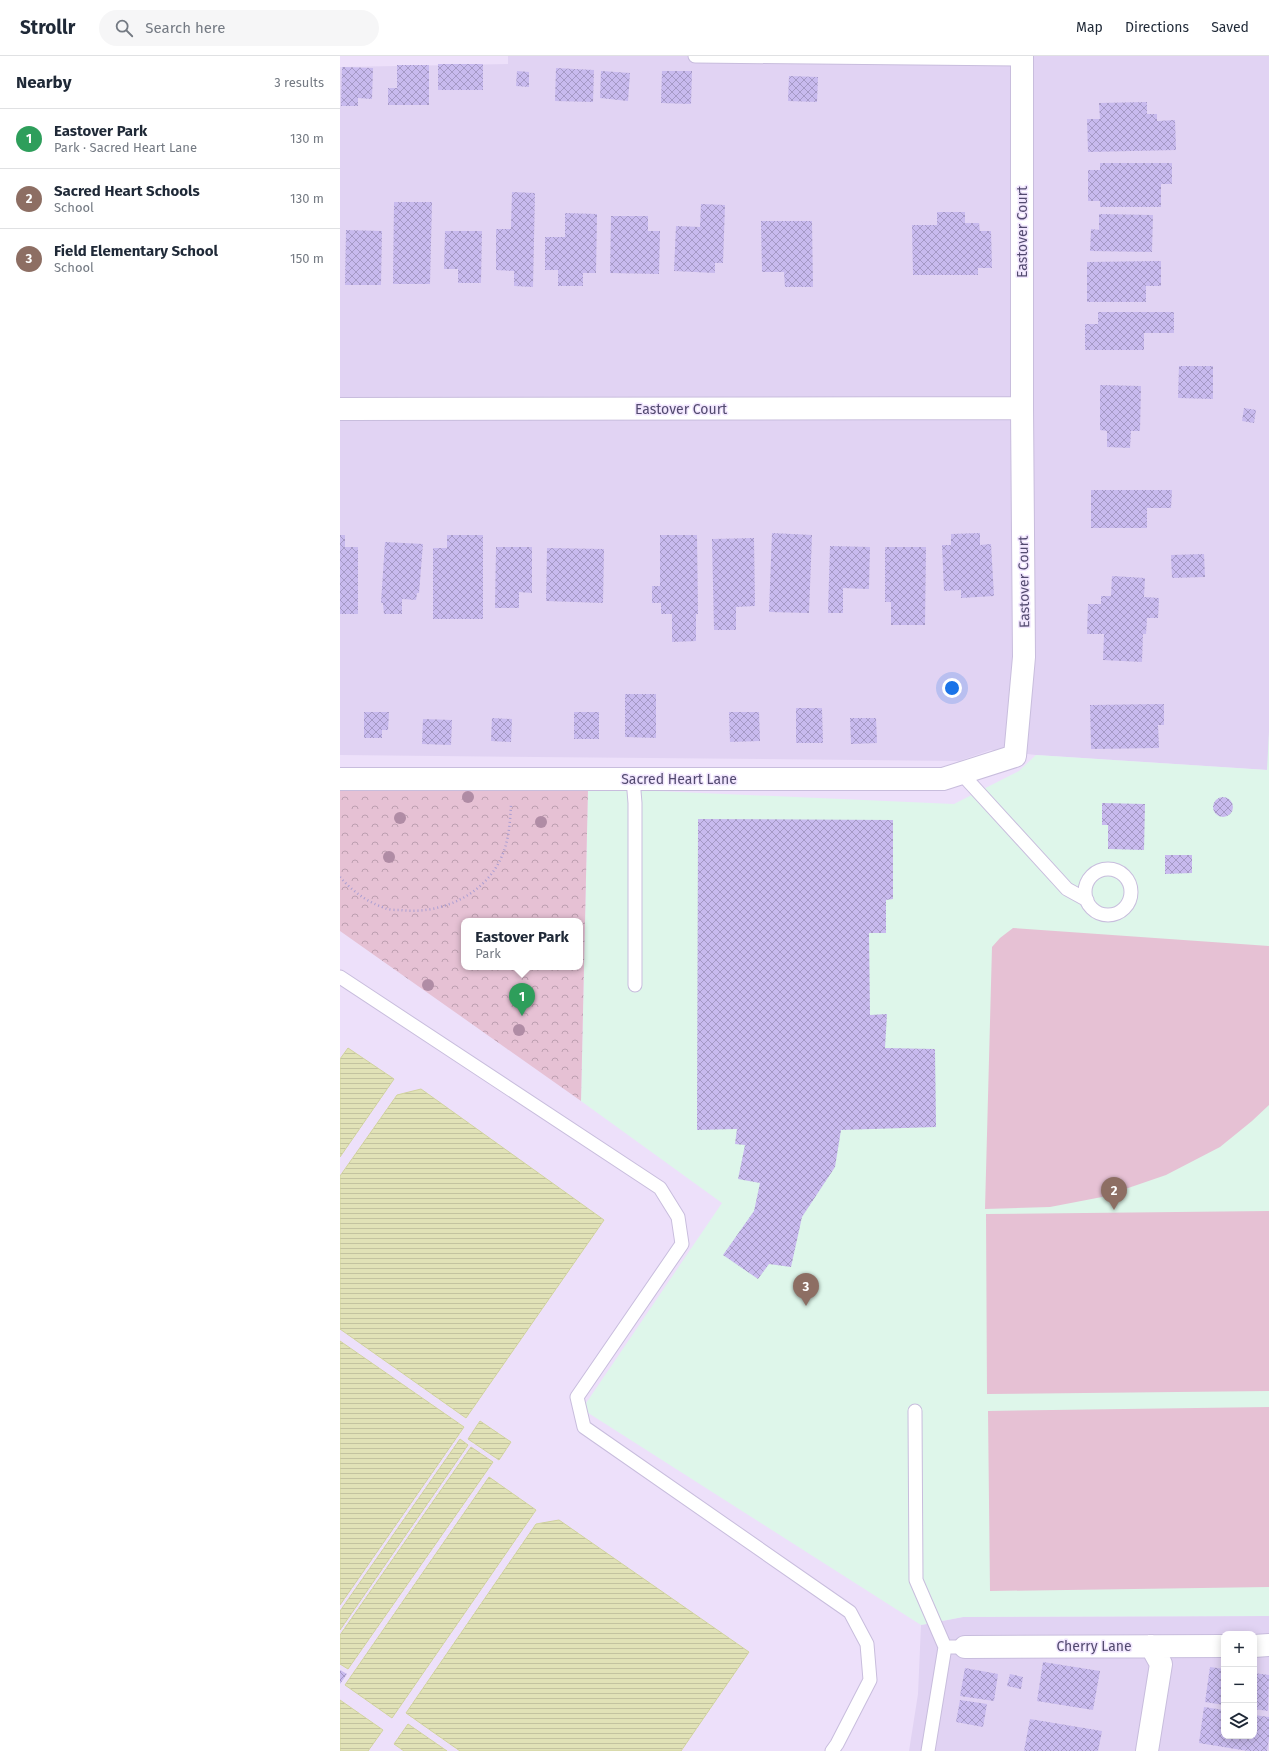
<!DOCTYPE html>
<meta charset="utf-8">
<style>
:root{--surface:#fff;--page:#f6f6f7;--text:#1f2937;--muted:#747a83;--line:#e0e1e3;--accent:#ea580c}
body{margin:0;font-family:"Fira Sans",sans-serif;background:var(--page);color:var(--text)}
.controls{position:absolute;right:12px;bottom:12px;display:grid;overflow:hidden;border-radius:8px;box-shadow:0 2px 10px #0003}
.controls button{width:36px;height:36px;display:grid;place-items:center;padding:0;border:0;border-bottom:1px solid var(--line);background:var(--surface);color:var(--text);font:20px sans-serif}
.you{position:absolute;left:612px;top:632px;width:14px;height:14px;margin:-10px;border:3px solid #fff;border-radius:50%;background:#1a73e8;box-shadow:0 0 0 6px #1a73e833}
.badge{display:grid;place-items:center;width:26px;height:26px;border-radius:50%;background:var(--accent);color:#fff;font-size:13px;font-weight:700}
.pin{position:absolute;translate:-50% -33px;filter:drop-shadow(0 1px 2px #0008)}
.pin::after{content:'';position:absolute;top:21px;width:14px;height:12px;background:inherit;clip-path:polygon(0 0,100% 0,50% 100%)}
.popup{position:absolute;left:121px;top:862px;width:122px;height:52px;box-sizing:border-box;display:grid;place-content:center;border-radius:8px;background:var(--surface);filter:drop-shadow(0 1px 3px #0005);font-size:13px;white-space:nowrap;color:var(--muted)}
.popup b{font-size:15px;color:var(--text)}
.popup::after{content:'';position:absolute;left:50%;top:100%;margin-left:-8px;border:8px solid transparent;border-top-color:var(--surface)}
.list{margin:0;padding:0;list-style:none}
h2{display:flex;justify-content:space-between;align-items:center;height:52px;margin:0;padding:0 16px;font-size:17px}
h2 small{font-size:13px;font-weight:400;color:var(--muted)}
.list li{display:grid;grid-template-columns:26px 1fr auto;gap:12px;align-items:center;box-sizing:border-box;height:60px;padding:0 16px;border-top:1px solid var(--line)}
.list b{display:block;font-size:15px;white-space:nowrap}
.list p{margin:0;font-size:13px;white-space:nowrap;color:var(--muted)}
.list em{font-size:13px;font-style:normal;color:var(--muted)}
.icon{flex:none;width:22px;height:22px;fill:none;stroke:currentColor;stroke-width:2;stroke-linecap:round;stroke-linejoin:round}
.map{position:relative;flex:none;width:929px;height:1695px;overflow:hidden}
header{display:flex;align-items:center;gap:24px;box-sizing:border-box;height:56px;padding:0 20px;background:var(--surface);border-bottom:1px solid var(--line)}
header strong{font-size:19px}
nav{display:flex;gap:22px;margin-inline-start:auto;font-size:14px}
.search{width:280px;height:36px;background:var(--page);display:flex;align-items:center;gap:10px;box-sizing:border-box;padding:0 14px;border-radius:22px;color:var(--muted);font-size:15px}
main{display:flex}
aside{flex:1;background:var(--surface)}
.map>svg:first-child{display:block}
</style>
<header>
<strong>Strollr</strong>
<div class="search"><svg class="icon" aria-label="search" viewBox="0 0 24 24"><circle cx="10" cy="10" r="6"/><path d="M15 15l6 6"/></svg>Search here</div>
<nav><a>Map</a><a>Directions</a><a>Saved</a></nav>
</header>
<main>
<aside>
<h2>Nearby<small>3 results</small></h2>
<ul class="list">
<li><span class="badge" style="background:#2e9e5b">1</span><div><b>Eastover Park</b><p>Park · Sacred Heart Lane</p></div><em>130 m</em></li>
<li><span class="badge" style="background:#8d6e63">2</span><div><b>Sacred Heart Schools</b><p>School</p></div><em>130 m</em></li>
<li><span class="badge" style="background:#8d6e63">3</span><div><b>Field Elementary School</b><p>School</p></div><em>150 m</em></li>
</ul>
</aside>
<div class="map">
<svg width="929" height="1695" viewBox="0 0 929 1695">
<defs>
<pattern id="forest-crowns" width="20" height="18" patternUnits="userSpaceOnUse"><rect width="20" height="18" fill="#e6c1d4"/><path d="M2 6a3 3 0 1 1 6 0M12 15a3 3 0 1 1 6 0" fill="none" stroke="#bd9fb0"/></pattern>
<pattern id="water-rules" width="6" height="5" patternUnits="userSpaceOnUse"><rect width="6" height="5" fill="#e1e2b7"/><path d="M0 2.5h6" fill="none" stroke="#c3c3a0"/></pattern>
<pattern id="building-cross-hatch" width="8" height="8" patternUnits="userSpaceOnUse"><rect width="8" height="8" fill="#c8baee"/><path d="M0 0l8 8M0 8l8-8" fill="none" stroke="#a599c5"/></pattern>
</defs>
<rect width="100%" height="100%" fill="#ede0fa"/>
<path fill="#e1d3f3" fill-rule="evenodd" d="M168,0H929V677L928,714L696,699L651,694L619,705L0,699V11L168,8Z
M929,1560V1695H569L578,1638L581,1569L623,1561ZM884,1578H914V1680H884Z"/>
<path fill="#def6ea" d="M929,676V1560L623,1561L581,1569L242,1353L382,1147L241,1045L248,732L614,748L679,715L696,699L927,714Z"/>
<path fill="#e6c1d4" d="M673,872L929,890V1049L912,1065L880,1091L826,1119L762,1141L710,1151L645,1153L652,891L660,882Z
M929,1155V1335L647,1338L646,1158Z
M929,1351V1531L650,1535L648,1355Z"/>
<path fill="url(#forest-crowns)" fill-rule="evenodd" d="M248,732L241,1045L0,875V733ZM124,865H240V911H124Z"/>
<path fill="url(#water-rules)" stroke="#d1d39e" d="M8,992L54,1023L0,1101V1003Z
M81,1033L264,1164L126,1362L0,1273V1120L57,1039Z
M0,1285L124,1371L0,1549Z
M140,1365L171,1386L159,1404L128,1383Z
M120,1383L128,1389L0,1574V1555Z
M131,1391L153,1406L8,1613L0,1608V1579Z
M149,1421L196,1454L52,1662L5,1629Z
M219,1464L409,1596L341,1695H120L66,1657L196,1468Z
M0,1644L43,1674L28,1695H0Z
M68,1668L107,1695H64L54,1688Z"/>
<path fill="url(#building-cross-hatch)" d="M98,8H143V34H98Z
M57,9H89V49H48V32H57Z
M2,11L33,12L32,43L18,42V50H1Z
M216,12L254,14L253,46L215,45Z
M177,15L189,16V31L176,30Z
M261,15L290,17L288,45L260,42Z
M322,15H352L351,48L321,47Z
M449,20L478,21L477,46L448,45Z
M807,46V58H817V65L835,64L836,94L748,96L747,63H760L759,47Z
M760,107H832V128H821V151H760V145H748V114H760Z
M172,136L195,137L193,231L174,230V215L156,214V173H171Z
M54,146H92L90,228H53Z
M361,148L385,149L383,207H375V217L334,215L336,170L360,171Z
M597,156H625V167H639L640,175H651L652,212H638V219H573L572,169H597Z
M225,157L257,158L256,217H243V230H218V214H205V181H225Z
M759,158L813,159L812,196L750,195L751,173L759,174Z
M271,160H308V175H320L319,218L270,217Z
M421,165H472L473,231H445L444,216H422Z
M6,174L42,175L41,229H5Z
M105,175H142L141,227H118V213H104Z
M821,205V230H806V246H747V206Z
M758,256H834V277H804V294H745V268H758Z
M839,310H873V343L838,342Z
M760,329L801,330L800,375H791L790,392L767,391V375L760,374Z
M904,352L916,354L914,367L902,365Z
M751,434H832L831,452H807V472H751Z
M432,477L472,479L469,557L429,556Z
M640,477V489L651,488L654,540L621,542V534L604,535L602,489H611V478Z
M0,479H5V491H18V558H0Z
M107,479H143V563H93V492H107Z
M320,479H357L358,558H356V585L332,586V558H321V547H312V530H320Z
M414,482L415,550L396,551V574H374L372,483Z
M45,486L83,488L79,537H77L76,544L62,543V558H44L43,547H41Z
M490,490L530,491L529,533L503,532V557H488Z
M156,491H192V537L179,536V552H155Z
M545,491H586L585,569H551V546H545Z
M207,492L264,493L263,547L206,545Z
M864,498L865,521L832,522L831,499Z
M772,520L805,522L804,541L819,542L818,562H807L806,578H803L802,606L763,604L764,578H747L748,548H761V540H771Z
M285,638H316V682L285,681Z
M824,648V669H818L819,692L751,693L750,649Z
M456,652H482L483,687H456Z
M24,656H49L48,674H42V682H24Z
M234,656H259V683H234Z
M389,656H419L420,685L390,686Z
M152,662L172,663L171,686L151,685Z
M510,662H536L537,687L511,688Z
M83,663L112,664L111,689L82,688Z
M873 751a10 10 0 1 1 20 0a10 10 0 1 1-20 0Z
M762,747L805,748L804,794L768,793V769H762Z
M358,763L553,764V843L546,844V877H529L530,959L547,958L545,992L595,993L596,1071L501,1074L495,1111L462,1161L451,1211L429,1208L418,1223L383,1199L414,1155L420,1127L398,1123L405,1089L395,1088L397,1073L357,1074Z
M825,799H852V817L825,818Z
M703,1606L760,1615L753,1654L697,1645Z
M870,1611L884,1613V1649L865,1646Z
M625,1612L658,1618L654,1645L620,1640Z
M0,1614L7,1618L0,1628Z
M914,1617L929,1619L928,1655L914,1653Z
M670,1618L683,1621L681,1633L667,1630Z
M620,1644L647,1648L643,1671L616,1666Z
M864,1651L884,1654V1680H914V1659L929,1661V1682L927,1695H908L859,1687Z
M690,1663L762,1675L758,1695H684Z"/>
<g fill="none" stroke-linecap="round" stroke-linejoin="round">
<defs>
<path id="service" d="M355,0L682,3
M621,717L727,833L747,844
M293,723L295,747V929
M745 836a23 23 0 1 1 46 0a23 23 0 1 1-46 0Z
M0,921L320,1132L338,1161L342,1188L237,1341L244,1371L510,1556L527,1588L530,1624L497,1688L492,1695
M575,1355L576,1524L605,1591H625
M588,1695L605,1591"/>
<path id="minor" d="M0,353L682,352
M0,723H603L675,700L684,601L682,352V0
M914,1590L929,1589
M625,1591L884,1590
M807,1695L821,1608L811,1590"/>
</defs>
<use href="#service" stroke="#c8bddd" stroke-width="15"/>
<use href="#minor" stroke="#c8bddd" stroke-width="24"/>
<path stroke="#ab9ed2" stroke-width="2.5" stroke-dasharray="1 3" stroke-linecap="butt" d="M0,821C12,835 27,846 45,852C49,854 55,854 60,854C99,859 144,840 161,802C169,785 170,767 171,749"/>
<use href="#service" stroke="#fff" stroke-width="13"/>
<use href="#minor" stroke="#fff" stroke-width="22"/>
</g>
<g fill="#b08ca5">
<circle cx="128" cy="741" r="6"/>
<circle cx="60" cy="762" r="6"/>
<circle cx="201" cy="766" r="6"/>
<circle cx="49" cy="801" r="6"/>
<circle cx="88" cy="929" r="6"/>
<circle cx="179" cy="974" r="6"/>
</g>
<g text-anchor="middle" dominant-baseline="central" stroke-width="3" stroke-linejoin="round" paint-order="stroke">
<g font-size="14" fill="#524a6f" stroke="#f1e6fe">
<text transform="translate(682 176) rotate(-90)">Eastover Court</text>
<text x="341" y="353">Eastover Court</text>
<text transform="translate(684 526) rotate(-91)">Eastover Court</text>
<text x="339" y="723">Sacred Heart Lane</text>
<text x="754" y="1590">Cherry Lane</text>
</g>
</g>
</svg>
<div class="controls">
<button>+</button>
<button>−</button>
<button><svg class="icon" aria-label="layers" viewBox="0 0 24 24"><path d="M12 4l9 5-9 5-9-5zM3 14l9 5 9-5"/></svg></button>
</div>
<div class="you"></div>
<div class="pin badge" style="left:182px;top:960px;background:#2e9e5b">1</div>
<div class="popup"><b>Eastover Park</b>Park</div>
<div class="pin badge" style="left:774px;top:1154px;background:#8d6e63">2</div>
<div class="pin badge" style="left:466px;top:1250px;background:#8d6e63">3</div>
</div>
</main>
